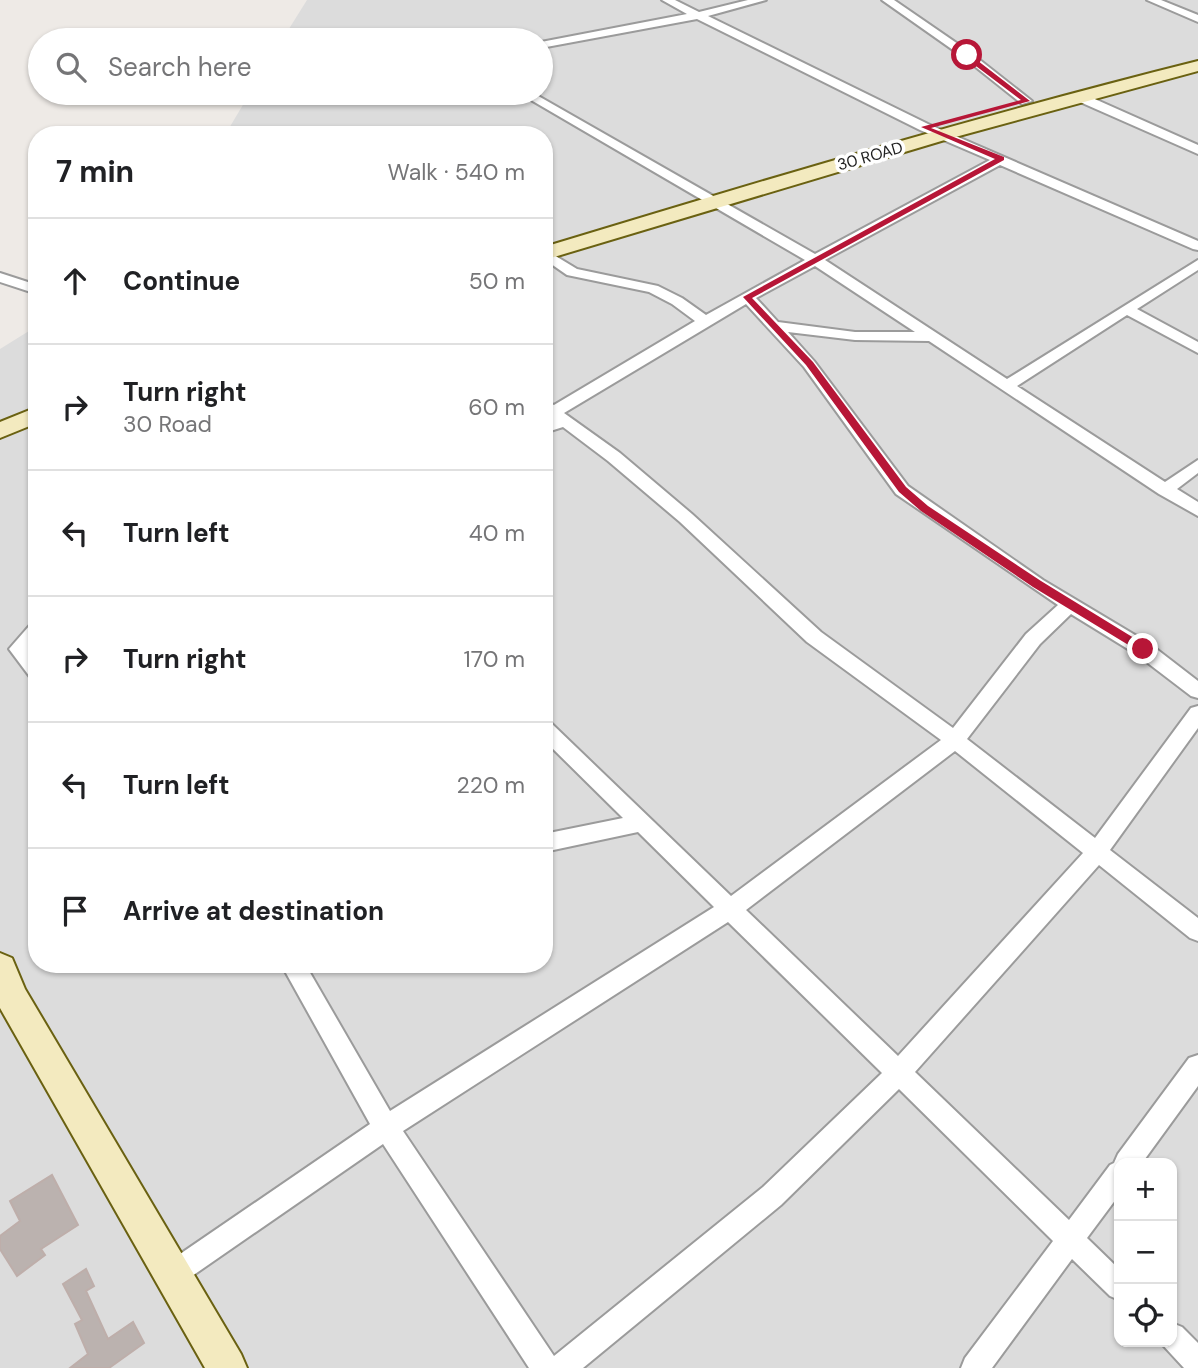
<!DOCTYPE html>
<meta charset="utf-8">
<style>
:root{--surface:#fff;--page:#f2f2f2;--text:#202124;--muted:#757577;--line:#e0e0e0}
body{margin:0;font-family:"DM Sans",sans-serif;background:var(--page);color:var(--text)}
.controls{position:absolute;right:21px;bottom:21px;display:grid;overflow:hidden;border-radius:14px;box-shadow:0 2px 5px #0004}
.controls button{width:63px;height:63px;display:grid;place-items:center;padding:0;border:0;border-bottom:2px solid var(--line);background:var(--surface);color:var(--text);font:35px sans-serif}
.stop{position:absolute;width:21px;height:21px;margin:-16px;border:5px solid #b71637;border-radius:50%;background:#fff}
.stop.end{background:#b71637;border-color:#fff;box-shadow:0 2px 7px #0008}
.list{margin:0;padding:0;list-style:none}
h2{display:flex;justify-content:space-between;align-items:center;height:91px;margin:0;padding:0 28px;font-size:30px}
h2 small{font-size:23px;font-weight:400;color:var(--muted)}
.list li{display:grid;grid-template-columns:46px 1fr auto;gap:21px;align-items:center;box-sizing:border-box;height:126px;padding:0 28px;border-top:2px solid var(--line)}
.list b{display:block;font-size:26px;white-space:nowrap}
.list p{margin:0;font-size:23px;white-space:nowrap;color:var(--muted)}
.list em{font-size:23px;font-style:normal;color:var(--muted)}
.icon{flex:none;width:38px;height:38px;fill:none;stroke:currentColor;stroke-width:2;stroke-linecap:round;stroke-linejoin:round}
.map{position:relative;flex:none;width:1198px;height:1368px;overflow:hidden}
.search{position:absolute;background:var(--surface);box-shadow:0 2px 5px #0004;left:28px;top:28px;width:525px;height:77px;display:flex;align-items:center;gap:18px;box-sizing:border-box;padding:0 24px;border-radius:38px;color:var(--muted);font-size:26px}
.panel{position:absolute;background:var(--surface);box-shadow:0 2px 5px #0004;left:28px;top:126px;width:525px;height:847px;border-radius:28px}
.map>svg:first-child{display:block}
</style>
<div class="map">
<svg width="1198" height="1368" viewBox="0 0 1198 1368">
<rect width="100%" height="100%" fill="#eeeae6"/>
<path fill="#dcdcdc" fill-rule="evenodd" d="M307,0H1198V1368H0V349L37,326V964H544V135H225L250,93H541V40H282ZM1119,1163H1172V1342H1119Z"/>
<path fill="#bbb2af" stroke="#beaeaa" stroke-width="2" d="M52,1175L78,1225L41,1249L45,1255L17,1276L0,1249V1236L20,1221L10,1201Z
M86,1269L94,1286L86,1291L108,1339L133,1322L144,1343L109,1368H70L88,1354L75,1324L82,1320L63,1284Z"/>
<g fill="none" stroke-linecap="round" stroke-linejoin="round">
<defs>
<path id="street" d="M662,0H675L699,12L748,0H766L708,16L928,124L1198,241V250L1193,249L1000,165L825,260L1007,379L1198,260V270L1137,309L1198,342V353L1127,315L1017,386L1165,482L1198,460V473L1177,489L1198,502V516L1159,494L929,341L855,340L788,332L814,361L908,486L1043,580L1150,644L1198,681V698L1191,696L1136,654L1071,614L1040,644L967,739L1095,838L1191,708L1198,706V728L1110,850L1198,918V941L1190,938L1099,865L915,1072L1069,1220L1110,1165L1114,1163L1118,1154L1189,1058L1198,1055V1086L1142,1163H1119V1195L1087,1238L1119,1269V1300L1110,1296L1072,1259L992,1368H961L965,1358L1053,1241L899,1089L781,1205L583,1368H529L383,1144L182,1283L173,1287L164,1283L160,1274L164,1265L370,1124L281,964H305L390,1111L714,907L638,832L544,852V834L623,818L544,740V721L551,723L731,896L941,740L807,642L680,522L608,461L563,427L544,433V423L553,420L544,414V401L554,405L695,321L672,304L649,292L567,275L544,259V249L577,269L658,286L682,298L706,315L805,260L519,93H533L815,254L990,160L920,130L697,19L541,48V42L687,14ZM815,266L915,332H855L778,322L756,298ZM746,304L804,367L896,494L1058,605L1026,634L953,728L821,632L692,514L620,453L564,413ZM955,751L1083,853L898,1056L746,910ZM728,922L882,1073L763,1187L554,1356L403,1131Z
M882,0H894L971,53L1032,101L1022,104L963,57Z
M1147,0H1161L1198,15V22Z
M1080,96H1088L1198,145V154L1080,102Z
M0,273L37,285V294L0,282Z
M37,623V642L29,649L37,659V679L30,677L9,649L30,625Z
M1172,1323L1182,1327L1198,1343V1368H1184L1160,1342H1172Z"/>
<path id="secondary" d="M1198,61V71L948,139L544,260V247C761,181 978,116 1198,61Z
M37,407V423L0,438V422Z
M0,953L12,958L25,989L241,1354L247,1368H205L0,1008Z"/>
</defs>
<use href="#street" stroke="#9b9b9b" stroke-width="4"/>
<use href="#secondary" stroke="#6a6111" stroke-width="4"/>
<use href="#street" fill="#fff" fill-rule="evenodd"/>
<use href="#secondary" fill="#f3eabf" fill-rule="evenodd"/>
</g>
<path fill="#b71637" d="M964,54H969L1030,101L931,128L1004,157V160L752,298L813,362L906,487L928,506L1041,581L1147,646V652H1140L1033,587L921,511L899,492L806,365L743,297L995,159L921,127L1021,100L964,57Z"/>
<g text-anchor="middle" dominant-baseline="central" stroke-width="7" stroke-linejoin="round" paint-order="stroke">
<g font-size="16" fill="#1e1e1e" stroke="#fff">
<text transform="translate(870 156) rotate(-16)">30 ROAD</text>
</g>
</g>
</svg>
<div class="controls">
<button>+</button>
<button>−</button>
<button><svg class="icon" aria-label="locate" viewBox="0 0 24 24"><circle cx="12" cy="12" r="6"/><path d="M12 2v4M12 18v4M2 12h4M18 12h4"/></svg></button>
</div>
<div class="stop" style="left:967px;top:55px"></div>
<div class="stop end" style="left:1143px;top:649px"></div>
<div class="search"><svg class="icon" aria-label="search" viewBox="0 0 24 24"><circle cx="10" cy="10" r="6"/><path d="M15 15l6 6"/></svg>Search here</div>
<section class="panel">
<h2>7 min<small>Walk · 540 m</small></h2>
<ul class="list">
<li><svg class="icon" aria-label="ahead" viewBox="0 0 24 24"><path d="M12 20V5M6 11l6-6 6 6"/></svg><div><b>Continue</b></div><em>50 m</em></li>
<li><svg class="icon" aria-label="right" viewBox="0 0 24 24"><path d="M7 20v-9h11M14 6l5 5-5 5"/></svg><div><b>Turn right</b><p>30 Road</p></div><em>60 m</em></li>
<li><svg class="icon" aria-label="left" viewBox="0 0 24 24"><path d="M17 20v-9H6M10 6l-5 5 5 5"/></svg><div><b>Turn left</b></div><em>40 m</em></li>
<li><svg class="icon" aria-label="right" viewBox="0 0 24 24"><path d="M7 20v-9h11M14 6l5 5-5 5"/></svg><div><b>Turn right</b></div><em>170 m</em></li>
<li><svg class="icon" aria-label="left" viewBox="0 0 24 24"><path d="M17 20v-9H6M10 6l-5 5 5 5"/></svg><div><b>Turn left</b></div><em>220 m</em></li>
<li><svg class="icon" aria-label="arrive" viewBox="0 0 24 24"><path d="M6 21V4h12l-3 4 3 4H6"/></svg><div><b>Arrive at destination</b></div></li>
</ul>
</section>
</div>
